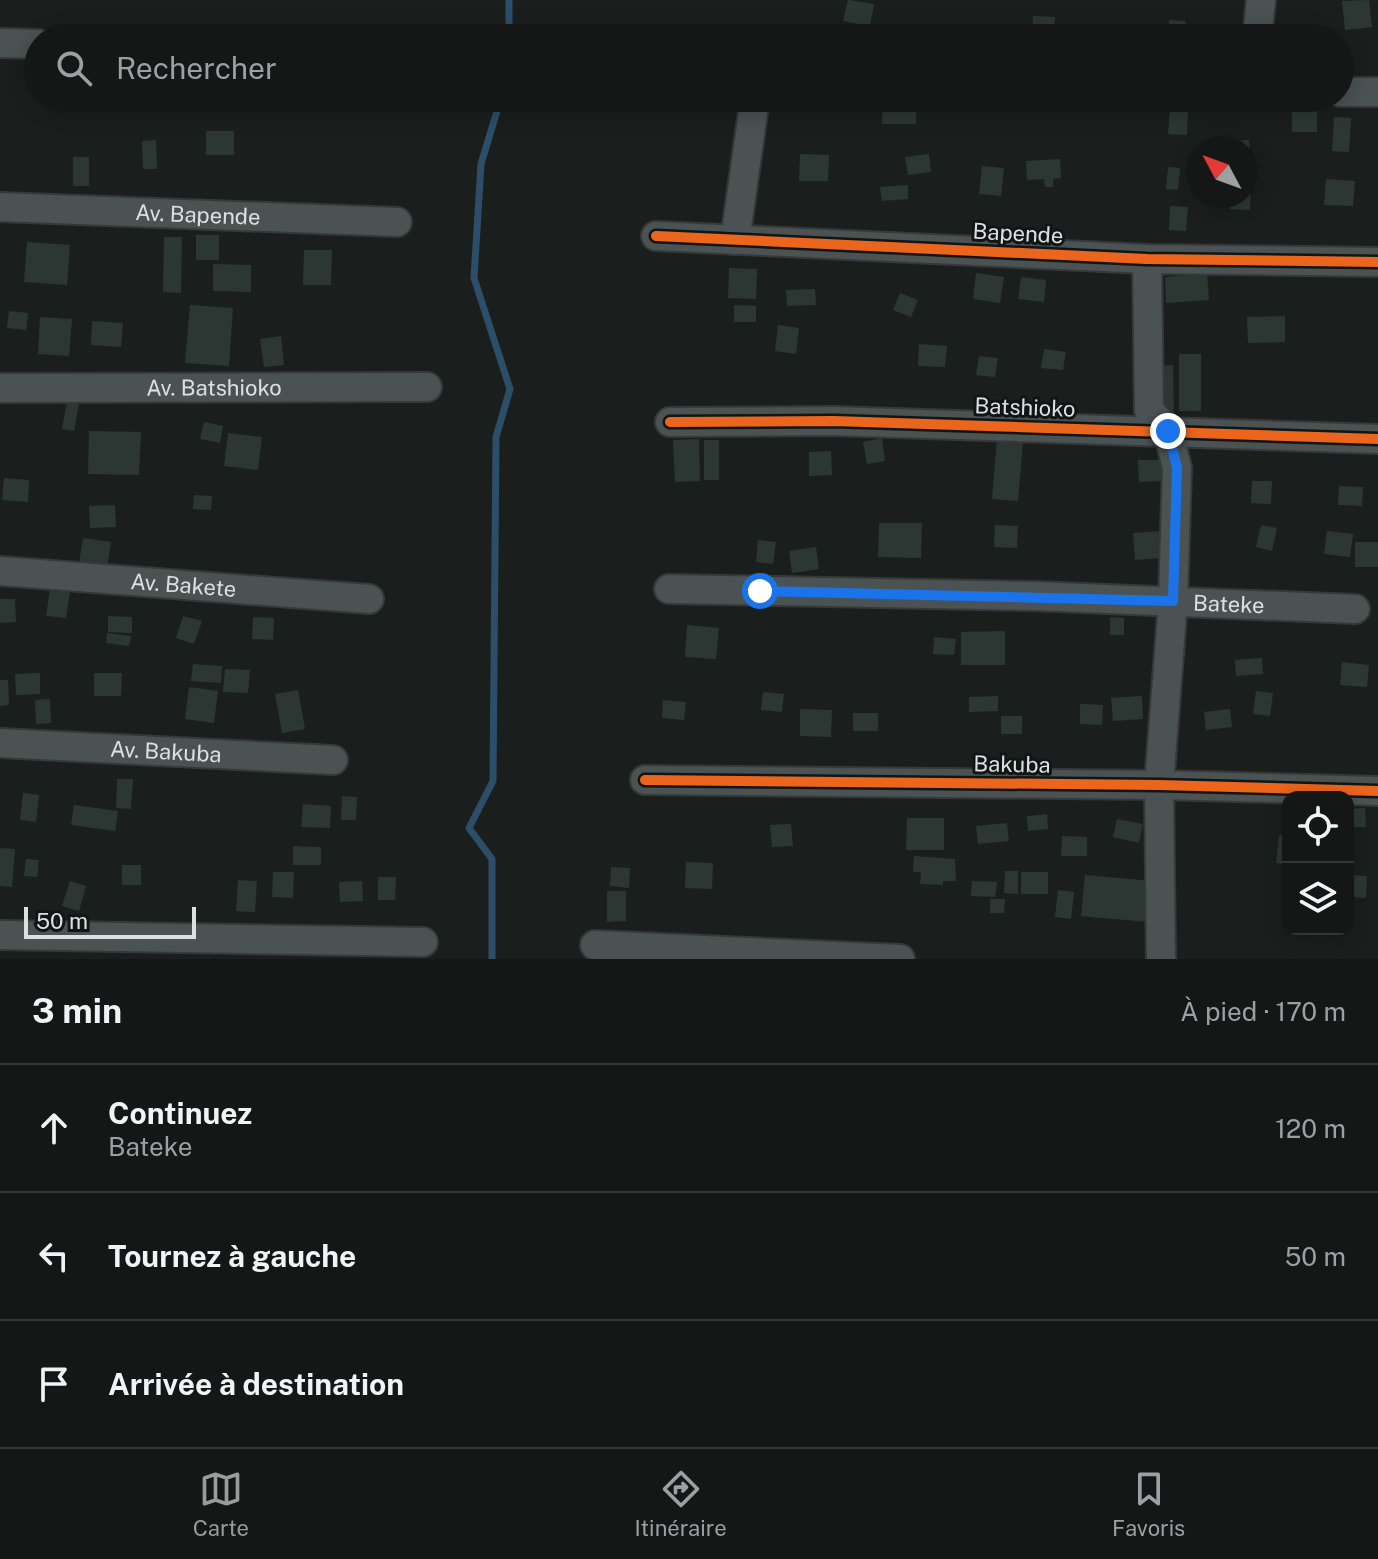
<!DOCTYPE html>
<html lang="fr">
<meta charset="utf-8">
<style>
:root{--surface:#141716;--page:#1d201f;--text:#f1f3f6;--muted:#9d9fa1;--line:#333635;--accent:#989d9c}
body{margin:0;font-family:"Public Sans",sans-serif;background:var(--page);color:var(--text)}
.controls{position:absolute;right:24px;bottom:24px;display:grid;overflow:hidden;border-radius:16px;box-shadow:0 4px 20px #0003}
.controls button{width:72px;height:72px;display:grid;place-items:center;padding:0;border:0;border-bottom:2px solid var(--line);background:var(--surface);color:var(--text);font:40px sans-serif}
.compass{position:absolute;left:1186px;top:136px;width:72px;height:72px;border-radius:50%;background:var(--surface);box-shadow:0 4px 20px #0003;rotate:311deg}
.scale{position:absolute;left:24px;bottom:20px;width:172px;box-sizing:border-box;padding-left:8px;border:4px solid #dce1e0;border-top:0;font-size:22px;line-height:28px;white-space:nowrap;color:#dce1e0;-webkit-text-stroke:6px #101616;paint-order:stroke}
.stop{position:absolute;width:24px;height:24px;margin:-18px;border:6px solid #1a73e8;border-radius:50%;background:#fff}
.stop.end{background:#1a73e8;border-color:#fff;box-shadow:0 2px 8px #0008}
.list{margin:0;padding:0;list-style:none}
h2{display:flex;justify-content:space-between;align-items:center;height:104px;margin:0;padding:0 32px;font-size:34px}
h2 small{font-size:26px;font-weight:400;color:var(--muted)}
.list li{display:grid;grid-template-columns:52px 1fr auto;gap:24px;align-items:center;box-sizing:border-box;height:128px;padding:0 32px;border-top:2px solid var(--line)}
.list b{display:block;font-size:30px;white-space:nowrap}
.list p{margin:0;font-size:26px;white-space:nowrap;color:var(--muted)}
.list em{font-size:26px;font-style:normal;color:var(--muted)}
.icon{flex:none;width:44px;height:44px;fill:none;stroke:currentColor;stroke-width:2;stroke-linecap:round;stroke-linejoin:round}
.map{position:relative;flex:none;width:1378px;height:959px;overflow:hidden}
.search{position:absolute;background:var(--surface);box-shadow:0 4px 20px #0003;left:24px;right:24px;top:24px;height:88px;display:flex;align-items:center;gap:20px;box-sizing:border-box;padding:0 28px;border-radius:44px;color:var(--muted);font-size:30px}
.sheet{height:488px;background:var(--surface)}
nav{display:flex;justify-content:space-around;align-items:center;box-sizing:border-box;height:112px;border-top:2px solid var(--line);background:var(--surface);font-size:22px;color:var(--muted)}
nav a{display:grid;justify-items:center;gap:4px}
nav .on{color:var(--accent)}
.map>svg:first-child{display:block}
</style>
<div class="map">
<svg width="1378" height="959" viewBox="0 0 1378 959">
<rect width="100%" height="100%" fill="#1a1f1e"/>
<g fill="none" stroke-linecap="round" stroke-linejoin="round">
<path stroke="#2c4e68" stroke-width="7" d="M509,0V38
M492,959V859L469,828L493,781L496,437L510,389L474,278L481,164L501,98"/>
</g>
<path fill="#2c3733" d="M848,0L874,4L870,26L843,21Z
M1369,0L1372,27L1345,30L1342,1Z
M1033,16L1055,17L1054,37L1032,36Z
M1169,20L1186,21L1185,38H1168Z
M883,98H916V124H882Z
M1170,107L1188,108L1187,135L1168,134Z
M1292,110L1317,111V132H1292Z
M1334,117L1351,118L1349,152L1332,151Z
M206,131H234V155H206Z
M156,140L157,169H143L142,141Z
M1249,140L1250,156H1246V148H1231L1230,141Z
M800,154L829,155L828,181H799Z
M929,154L931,172L908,175L905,157Z
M73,157H89V186H73Z
M1060,159L1061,178L1053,179V187H1045L1044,179L1027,180L1026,161Z
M982,166L1004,168L1001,196L979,194Z
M1168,167L1180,168L1178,190L1166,189Z
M1326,179L1355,181L1353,206L1324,205Z
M908,185V199L882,201L880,187Z
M1246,191H1251L1250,210L1230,209L1231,196H1246Z
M1170,206L1188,207L1186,231L1169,230Z
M196,235H219V260H196Z
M164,237H182L181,293L163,292Z
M27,242L70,245L67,285L24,282Z
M304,250H332L331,285H303Z
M213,264L251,265V292L213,291Z
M729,268L757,269L756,299L728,298Z
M976,273L1004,277L1000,303L973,299Z
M1207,274L1209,300L1166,303L1165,277Z
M1021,277L1046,280L1044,302L1018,299Z
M815,289L816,305L787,306L786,290Z
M900,293L918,300L911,317L893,310Z
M190,305L233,308L229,366L185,363Z
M734,305L756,306V322H734Z
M9,311L28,313L26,330L7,328Z
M1285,316V342L1248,343L1247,317Z
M40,317L72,319L69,356L38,354Z
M92,321L123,323L121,347L91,345Z
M778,325L799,328L796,354L775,351Z
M281,336L284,365L264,367L260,339Z
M919,344L947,346L945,367L918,366Z
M1044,349L1066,352L1063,370L1041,368Z
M1179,354H1201V411H1179Z
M979,356L998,358L995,377L976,375Z
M1173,365L1174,416H1159V366Z
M67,401L79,403L74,431L62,429Z
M204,422L223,426L220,443L200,439Z
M89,431L141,432L139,475L88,474Z
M228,433L262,437L258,470L224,466Z
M882,438L885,461L867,464L863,442Z
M699,439L700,481L675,482L673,440Z
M997,439L1023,442L1018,501L992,499Z
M704,440H719V480H704Z
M831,451L832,475L809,476V452Z
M1138,460H1161L1162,481L1139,482Z
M4,478L29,480L28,502L2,500Z
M1252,481H1272L1271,504L1251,503Z
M1339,486L1363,487L1362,506L1338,505Z
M194,495L212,496L211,510L193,509Z
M115,505L116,527L90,528L89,506Z
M879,523H922L921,558L878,557Z
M995,525L1018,526L1017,548L994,547Z
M1261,525L1277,528L1272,551L1256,547Z
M1160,531L1162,558L1135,560L1133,533Z
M1327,531L1353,534L1350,557L1324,554Z
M83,538L111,542L107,568L79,563Z
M758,540L776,542L773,564L756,562Z
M1355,542H1378V567H1355Z
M816,547L819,569L792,573L789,551Z
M50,589L70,592L66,618L46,616Z
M0,599H15L16,622L0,623Z
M108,616L132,617V633L108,632Z
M183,616L202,621L194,644L176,638Z
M253,617L274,618L273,640L252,639Z
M1110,617L1124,618V635H1110Z
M687,625L719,628L716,659L685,657Z
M1005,631V665H961V632Z
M107,633L131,636L129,646L106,643Z
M934,637L956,639L954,655L933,654Z
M1262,658L1263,674L1236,676L1235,660Z
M1342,662L1369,665L1367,687L1340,685Z
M193,664L222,666L221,683L191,681Z
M225,669L250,670L248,693L223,692Z
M40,673V694L16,695L15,674Z
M94,673H122L121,696H94Z
M0,680H8L9,705L0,706Z
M189,687L218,691L214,723L185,719Z
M298,690L305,729L282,733L275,694Z
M1256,691L1273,693L1270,716L1253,714Z
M763,692L784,694L782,712L761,710Z
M998,696V711L969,712V697Z
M1142,696L1143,719L1113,721L1111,698Z
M50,699L51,723L36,724L35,700Z
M663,700L686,702L684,720L662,718Z
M1080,704L1103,705L1102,725L1080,724Z
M800,709L832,710L831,737L800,736Z
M1230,709L1232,727L1206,730L1204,712Z
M853,713H878V731H853Z
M1001,716H1022V734H1001Z
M117,779H133L131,809L116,808Z
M23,793L39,795L36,822L20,820Z
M342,796L357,797L356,820H341Z
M303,804L331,806L330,828L301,827Z
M74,805L118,811L115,831L71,825Z
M1365,808L1366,827H1348V809Z
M1047,814L1048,829L1028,831L1027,816Z
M907,818H944V850H906Z
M1117,819L1143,824L1139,843L1113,837Z
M1007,823L1009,841L978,844L976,826Z
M791,824L793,846L772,847L770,825Z
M1279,835L1288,836V865L1276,863Z
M1062,836L1087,837V856H1061Z
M293,846L321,847V865H293Z
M0,848L15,849L12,887L0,886Z
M914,856L955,859L956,881H943V885L920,884L921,872H913Z
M26,859L39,860L37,877L24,876Z
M686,862L713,863L712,889L685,888Z
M122,865H141V885H122Z
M611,867L630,868L629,888L610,886Z
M1005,871H1018V894L1004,893Z
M273,872H294L293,898L272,897Z
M1021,872H1048V894H1021Z
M1085,875L1152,881L1148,922L1081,916Z
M1348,875L1367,876L1366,898L1348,897Z
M378,877H396L395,900H378Z
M238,880L257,881L255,912L236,911Z
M70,881L86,886L79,911L62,906Z
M362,881L363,901L340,902L339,882Z
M972,881L997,882L995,897L971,896Z
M1058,890L1074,892L1071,919L1055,917Z
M607,891H626V921L607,922Z
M990,899H1005L1004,913H990Z"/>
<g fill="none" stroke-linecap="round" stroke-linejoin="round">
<defs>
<g id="minor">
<path d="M1257,38L1261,0"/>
<path d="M0,43L38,44"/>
<path d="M1340,92H1378"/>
<path id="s1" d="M0,207L397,222"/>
<path d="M656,236L1147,259L1378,262"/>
<path d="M735,240L755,98"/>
<path d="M1147,259L1149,410L1168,431L1177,468L1173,601L1159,785L1161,959"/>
<path id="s2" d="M0,388L427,387"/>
<path d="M670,422L834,421L1378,439"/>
<path id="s3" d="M0,571L369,599"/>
<path id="s4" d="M669,589L1034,596L1355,609"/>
<path id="s5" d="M0,743L333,760"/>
<path d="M645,780L1159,785L1378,791"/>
<path d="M0,935L423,942"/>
<path d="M595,945L900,959"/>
</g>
</defs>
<use href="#minor" stroke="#363938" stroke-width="32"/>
<use href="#minor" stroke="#4b5253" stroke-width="28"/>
<defs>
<path id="cycleway" d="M656,236L1147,259L1378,262
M670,422L834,421L1378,439
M645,780L1159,785L1378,791"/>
</defs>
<use href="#cycleway" stroke="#101616" stroke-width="15"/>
<use href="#cycleway" stroke="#eb651d" stroke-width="10"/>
</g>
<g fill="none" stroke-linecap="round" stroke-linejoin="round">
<path stroke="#1a73e8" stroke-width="10" d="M760,591L1173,601L1177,468L1168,431"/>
</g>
<g text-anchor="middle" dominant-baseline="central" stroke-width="6" stroke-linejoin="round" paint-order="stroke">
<g font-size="22" fill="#dce1e0" stroke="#101616">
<text stroke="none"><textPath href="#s1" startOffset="198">Av. Bapende</textPath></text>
<text transform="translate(1018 233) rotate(3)">Bapende</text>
<text stroke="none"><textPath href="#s2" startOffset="214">Av. Batshioko</textPath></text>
<text transform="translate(1025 407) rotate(2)">Batshioko</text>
<text stroke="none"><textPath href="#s3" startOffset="184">Av. Bakete</textPath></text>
<text stroke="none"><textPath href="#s4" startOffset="560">Bateke</textPath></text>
<text stroke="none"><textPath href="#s5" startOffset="166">Av. Bakuba</textPath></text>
<text transform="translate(1012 764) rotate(1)">Bakuba</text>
</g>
</g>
</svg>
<div class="controls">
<button><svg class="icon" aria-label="locate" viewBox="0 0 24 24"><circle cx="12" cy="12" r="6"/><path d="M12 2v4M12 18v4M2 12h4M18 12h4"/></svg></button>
<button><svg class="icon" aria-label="layers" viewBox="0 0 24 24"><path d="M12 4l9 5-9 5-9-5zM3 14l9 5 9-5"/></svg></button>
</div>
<svg class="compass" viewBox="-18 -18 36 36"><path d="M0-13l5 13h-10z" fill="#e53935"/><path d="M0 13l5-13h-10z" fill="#9d9fa1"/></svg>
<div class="scale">50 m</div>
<div class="stop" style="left:760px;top:591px"></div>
<div class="stop end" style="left:1168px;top:431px"></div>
<div class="search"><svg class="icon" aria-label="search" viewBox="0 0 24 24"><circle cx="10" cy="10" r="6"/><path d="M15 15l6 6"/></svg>Rechercher</div>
</div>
<section class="sheet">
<h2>3 min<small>À pied · 170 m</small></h2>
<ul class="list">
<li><svg class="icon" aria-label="ahead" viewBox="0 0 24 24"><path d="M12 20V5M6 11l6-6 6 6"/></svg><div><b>Continuez</b><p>Bateke</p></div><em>120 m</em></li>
<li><svg class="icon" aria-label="left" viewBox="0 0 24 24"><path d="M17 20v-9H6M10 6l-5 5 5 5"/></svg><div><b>Tournez à gauche</b></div><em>50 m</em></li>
<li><svg class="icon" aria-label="arrive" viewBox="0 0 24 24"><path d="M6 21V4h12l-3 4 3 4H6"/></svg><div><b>Arrivée à destination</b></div></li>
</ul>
</section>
<nav>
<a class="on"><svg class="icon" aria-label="map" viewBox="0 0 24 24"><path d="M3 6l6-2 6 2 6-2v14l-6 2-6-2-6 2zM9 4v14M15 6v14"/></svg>Carte</a>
<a><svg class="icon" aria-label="directions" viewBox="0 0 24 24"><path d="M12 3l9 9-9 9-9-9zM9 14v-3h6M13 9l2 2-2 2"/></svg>Itinéraire</a>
<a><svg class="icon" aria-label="saved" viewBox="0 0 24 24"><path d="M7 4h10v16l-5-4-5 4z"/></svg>Favoris</a>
</nav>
